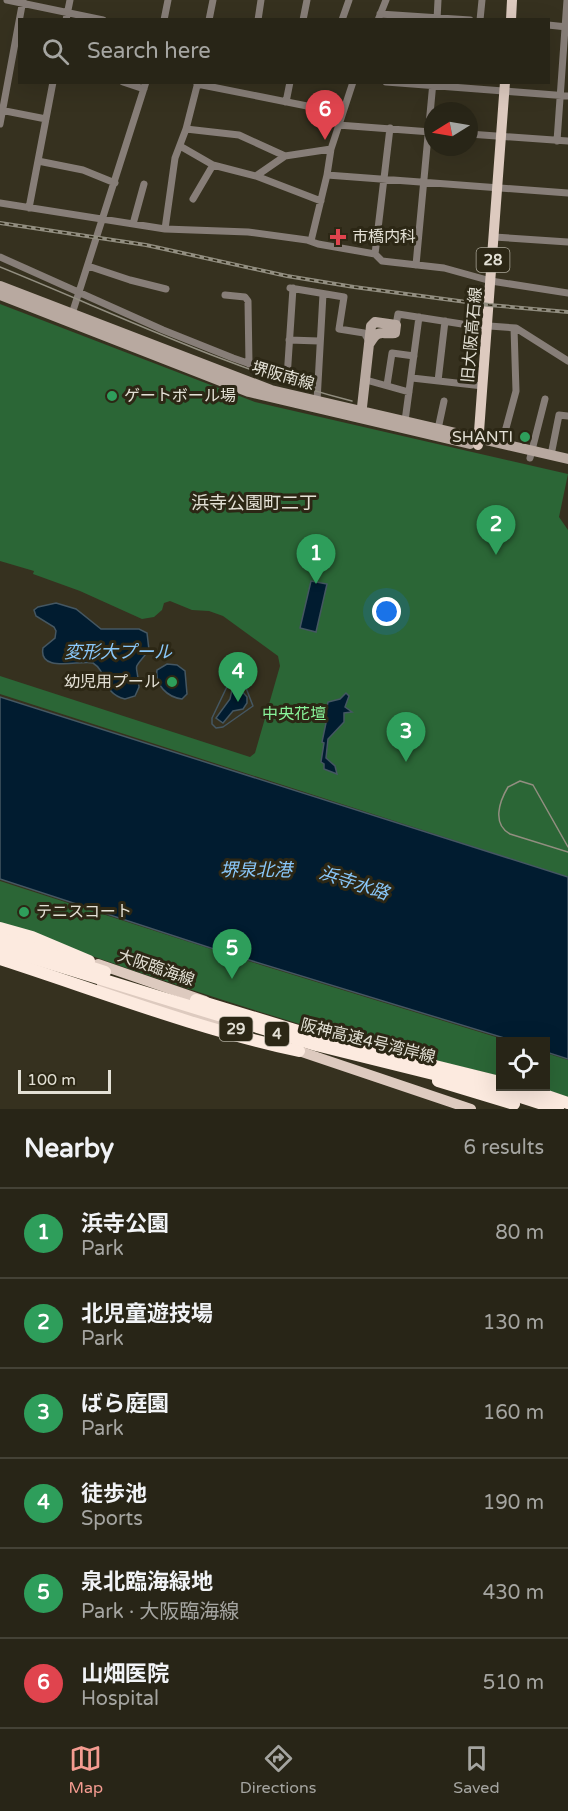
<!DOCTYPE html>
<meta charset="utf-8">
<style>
:root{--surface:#282517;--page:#343124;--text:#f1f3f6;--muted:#a5a5a1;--line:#444236;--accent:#f59c91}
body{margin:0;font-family:"Varela Round","Noto Sans JP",sans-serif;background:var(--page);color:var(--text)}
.controls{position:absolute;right:18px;bottom:18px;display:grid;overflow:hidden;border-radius:0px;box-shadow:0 6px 24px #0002}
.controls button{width:54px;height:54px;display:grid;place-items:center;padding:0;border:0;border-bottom:2px solid var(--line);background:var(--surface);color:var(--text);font:30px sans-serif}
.compass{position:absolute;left:424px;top:102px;width:54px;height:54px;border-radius:50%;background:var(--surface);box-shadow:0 6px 24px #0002;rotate:259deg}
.scale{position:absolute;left:18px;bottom:15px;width:93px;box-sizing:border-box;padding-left:6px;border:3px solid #e3e0d5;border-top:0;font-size:16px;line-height:21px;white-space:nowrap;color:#e3e0d5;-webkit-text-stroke:4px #2c2715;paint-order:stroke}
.you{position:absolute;left:387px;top:612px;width:21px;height:21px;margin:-15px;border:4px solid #fff;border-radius:50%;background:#1a73e8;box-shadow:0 0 0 9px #1a73e833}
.badge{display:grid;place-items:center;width:39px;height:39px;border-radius:50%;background:var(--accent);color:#fff;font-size:20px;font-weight:700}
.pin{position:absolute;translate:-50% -50px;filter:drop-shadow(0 2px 3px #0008)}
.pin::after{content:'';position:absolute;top:32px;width:21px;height:18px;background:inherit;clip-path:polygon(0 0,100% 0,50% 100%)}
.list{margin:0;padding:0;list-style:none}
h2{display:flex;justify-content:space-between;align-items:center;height:78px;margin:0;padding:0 24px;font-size:26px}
h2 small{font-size:20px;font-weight:400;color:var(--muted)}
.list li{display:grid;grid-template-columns:39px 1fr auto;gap:18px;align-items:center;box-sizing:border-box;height:90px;padding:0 24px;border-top:2px solid var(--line)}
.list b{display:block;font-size:22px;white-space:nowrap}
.list p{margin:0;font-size:20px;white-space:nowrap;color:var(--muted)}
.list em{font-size:20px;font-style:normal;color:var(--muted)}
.icon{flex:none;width:33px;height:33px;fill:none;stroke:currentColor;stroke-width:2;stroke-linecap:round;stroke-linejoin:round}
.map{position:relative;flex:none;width:568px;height:1109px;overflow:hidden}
.search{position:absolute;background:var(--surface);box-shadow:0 6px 24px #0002;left:18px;right:18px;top:18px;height:66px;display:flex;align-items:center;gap:15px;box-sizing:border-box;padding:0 21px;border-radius:0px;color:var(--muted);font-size:22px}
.sheet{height:618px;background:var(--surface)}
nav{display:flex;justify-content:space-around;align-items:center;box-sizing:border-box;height:84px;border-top:2px solid var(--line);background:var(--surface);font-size:16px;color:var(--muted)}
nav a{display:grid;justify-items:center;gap:3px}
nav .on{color:var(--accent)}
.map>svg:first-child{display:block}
</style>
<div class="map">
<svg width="568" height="1109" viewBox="0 0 568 1109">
<rect width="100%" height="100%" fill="#36311f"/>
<path fill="#2b6636" d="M0,304L255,402L568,474L559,517L568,530V877L0,694V676L250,757L255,753L280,666L278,656L223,616L209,611L192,610L170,601L164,603L162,610L154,617L142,619L80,591L33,574L34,571L0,561Z
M0,881L261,965L509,1041L500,1042V1076C446,1063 391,1050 337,1035C223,1002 111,963 0,924Z
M546,1053L568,1060V1097L538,1087L546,1086Z"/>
<path fill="#011c30" stroke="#455762" stroke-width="1.5" d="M311,581L327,584L316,632L300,628Z
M56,603L76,609L101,629H139L147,633L149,650C131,673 137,660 139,687L135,696L125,699C101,693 109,673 93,663C79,660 38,673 43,648L55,638L56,631L54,627L36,616L34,610L38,607Z
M167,664L177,665L185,671L187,694L182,699C167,697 155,685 157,670Z
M234,681L242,682L241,690L247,697V703L243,709L233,711L223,723L216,718L230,699Z
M346,693L349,696L345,707L352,712L344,713V722L328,739L326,758L335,766L337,774L324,769V764L321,762L324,743L322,742L326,723L324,722L328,702L340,699Z
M0,697L568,877V1059L546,1052V1042L514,1041L223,952L0,879Z"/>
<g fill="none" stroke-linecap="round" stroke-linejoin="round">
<path stroke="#455762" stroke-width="1.5" d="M237,673L241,675L253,706L223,727L216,728L212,724V718L233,674Z"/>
<path stroke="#877e78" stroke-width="7" d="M7,0L103,20
M380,14L470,20
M66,20L70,0
M164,20L168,0
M209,20L213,0
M258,20L261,0
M303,20L307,0
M342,20L349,0
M378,20L386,0
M437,20L438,0
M480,20L482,0
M548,25L567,27
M123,82L144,89
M386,82L568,96
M197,84L342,113
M286,102L290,82
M0,110L46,119
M0,124L23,0
M338,125L431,132
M186,129L239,135L285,156
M469,134L568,141
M557,141L567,0
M180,146L213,165L256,176L285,156L331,149
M38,161L83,170L115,183
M327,175L568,193
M256,176L321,201
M193,199L213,165
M0,203L165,229L248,232L307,240L318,244L375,254L382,261L444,268L491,281L568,293
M29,208L53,82
M133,224L144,184
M165,229L175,158L186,129L198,82
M494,237L568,242
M311,241L327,175L331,149L353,82
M375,254L390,128
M0,257L163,330L233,358L317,387
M416,265L433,82
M88,266L130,280L166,289
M290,288L344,297L339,329L364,333L369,341
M225,295L245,297L248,301L249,364
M71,317L146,82
M396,325L398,314L462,324L516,328L568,361
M289,340L319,341
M287,378L293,288
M412,378L483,386
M366,380L409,392
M438,381L445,321
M387,385L392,353L414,356
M317,401L323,294
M405,421L419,317
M438,429L444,401
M502,443L516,391L514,328
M551,455L559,415L568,416
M530,458L545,399"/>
<path stroke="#b8a9a0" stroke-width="10" d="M0,286L271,390L568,459
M0,295L249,392L470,444
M361,416L371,326L375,322L396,325L395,333C381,335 379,328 370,343"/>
<path stroke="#ddcabf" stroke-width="10" d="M511,20L512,0
M478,445L505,82
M98,964L205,1001
M102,985L244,1032
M293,1049L471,1109"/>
<path stroke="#fceadf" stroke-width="12" d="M0,928L32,937L89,961
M0,959C99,991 197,1029 299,1051
M438,1081L514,1104
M518,1086L568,1103"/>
<path stroke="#928e80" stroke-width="1.5" d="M0,267C114,313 233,371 352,401
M568,847L533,785L520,781L508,787C499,802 492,824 510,834L568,852"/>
<defs>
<path id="rail" d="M0,223L146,245L287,276L354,287L489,305L568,312"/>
</defs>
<use href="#rail" stroke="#928e80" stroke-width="4"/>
<use href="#rail" stroke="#2c2715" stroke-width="1.5" stroke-dasharray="4.5" stroke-linecap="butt"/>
<path stroke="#fceadf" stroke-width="12" d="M0,938L105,972
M0,948L316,1045L502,1091L558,1109
M196,1000L318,1037L500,1082"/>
</g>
<path fill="#e0444e" stroke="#2c2715" stroke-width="2" d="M335 228h6v6h6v6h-6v6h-6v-6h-6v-6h6z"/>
<g fill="#2e9e5b" stroke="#2c2715" stroke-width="2">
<circle cx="112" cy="396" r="6"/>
<circle cx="525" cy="437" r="6"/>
<circle cx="172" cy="682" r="6"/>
<circle cx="24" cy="912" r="6"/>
</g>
<g text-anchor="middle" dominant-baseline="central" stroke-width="6" stroke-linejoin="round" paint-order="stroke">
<g fill="#2c2715" stroke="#aca89b" stroke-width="1.5">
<rect x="476.5" y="248" width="33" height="24" rx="4.5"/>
<rect x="219.5" y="1017" width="33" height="24" rx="4.5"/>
<rect x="265" y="1022" width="24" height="24" rx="4.5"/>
</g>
<g font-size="15" font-weight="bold" fill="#e3e0d5">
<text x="493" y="260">28</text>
<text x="236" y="1029">29</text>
<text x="277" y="1034">4</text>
</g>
<g font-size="16" fill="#e3e0d5" stroke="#2c2715" text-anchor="start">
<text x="352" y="237">市橋内科</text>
<text x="124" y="396">ゲートボール場</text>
<text x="513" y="437" text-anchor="end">SHANTI</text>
<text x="160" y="682" text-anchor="end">幼児用プール</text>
<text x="36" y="912">テニスコート</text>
</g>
<g font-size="16" fill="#e3e0d5" stroke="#2c2715">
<text transform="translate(472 335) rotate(-85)">旧大阪高石線</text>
<text transform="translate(283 376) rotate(16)">堺阪南線</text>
<text transform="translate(156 968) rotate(19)">大阪臨海線</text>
<text transform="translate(368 1041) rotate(14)">阪神高速4号湾岸線</text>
</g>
<g font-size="16" fill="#89f49a" stroke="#2c2715">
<text x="294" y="714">中央花壇</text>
</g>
<g font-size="18" fill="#e3e0d5" stroke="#2c2715">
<text x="254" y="503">浜寺公園町二丁</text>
</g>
<g font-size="18" font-style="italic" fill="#89c7f9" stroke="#2c2715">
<text x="118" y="652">変形大プール</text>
<text x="256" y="870">堺泉北港</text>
<text transform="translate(354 883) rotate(18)">浜寺水路</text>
</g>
</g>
</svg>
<div class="controls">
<button><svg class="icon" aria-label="locate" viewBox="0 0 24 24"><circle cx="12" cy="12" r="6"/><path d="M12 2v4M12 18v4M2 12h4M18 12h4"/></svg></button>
</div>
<svg class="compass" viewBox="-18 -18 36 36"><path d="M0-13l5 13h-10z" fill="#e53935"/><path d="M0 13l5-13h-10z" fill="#a5a5a1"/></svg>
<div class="scale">100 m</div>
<div class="you"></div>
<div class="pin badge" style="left:316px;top:584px;background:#2e9e5b">1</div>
<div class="pin badge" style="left:496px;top:555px;background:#2e9e5b">2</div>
<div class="pin badge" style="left:406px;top:762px;background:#2e9e5b">3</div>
<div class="pin badge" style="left:238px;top:702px;background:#2e9e5b">4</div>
<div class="pin badge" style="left:232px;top:979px;background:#2e9e5b">5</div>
<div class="pin badge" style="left:325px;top:140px;background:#e0444e">6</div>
<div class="search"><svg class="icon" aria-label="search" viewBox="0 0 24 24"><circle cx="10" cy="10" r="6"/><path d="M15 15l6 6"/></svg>Search here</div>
</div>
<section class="sheet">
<h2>Nearby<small>6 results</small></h2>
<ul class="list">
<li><span class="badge" style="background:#2e9e5b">1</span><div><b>浜寺公園</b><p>Park</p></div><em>80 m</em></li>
<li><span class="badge" style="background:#2e9e5b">2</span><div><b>北児童遊技場</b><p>Park</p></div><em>130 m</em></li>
<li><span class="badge" style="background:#2e9e5b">3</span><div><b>ばら庭園</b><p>Park</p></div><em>160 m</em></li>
<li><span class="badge" style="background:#2e9e5b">4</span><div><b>徒歩池</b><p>Sports</p></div><em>190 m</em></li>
<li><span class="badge" style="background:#2e9e5b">5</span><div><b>泉北臨海緑地</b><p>Park · 大阪臨海線</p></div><em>430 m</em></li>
<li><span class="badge" style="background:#e0444e">6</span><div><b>山畑医院</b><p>Hospital</p></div><em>510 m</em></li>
</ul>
</section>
<nav>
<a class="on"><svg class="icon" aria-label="map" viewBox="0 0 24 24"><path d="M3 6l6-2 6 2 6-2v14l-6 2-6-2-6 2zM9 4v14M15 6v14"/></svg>Map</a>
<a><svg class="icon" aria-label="directions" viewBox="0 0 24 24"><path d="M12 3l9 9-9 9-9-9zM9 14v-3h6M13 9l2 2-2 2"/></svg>Directions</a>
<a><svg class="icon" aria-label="saved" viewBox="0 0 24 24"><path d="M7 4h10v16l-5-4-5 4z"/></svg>Saved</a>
</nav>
